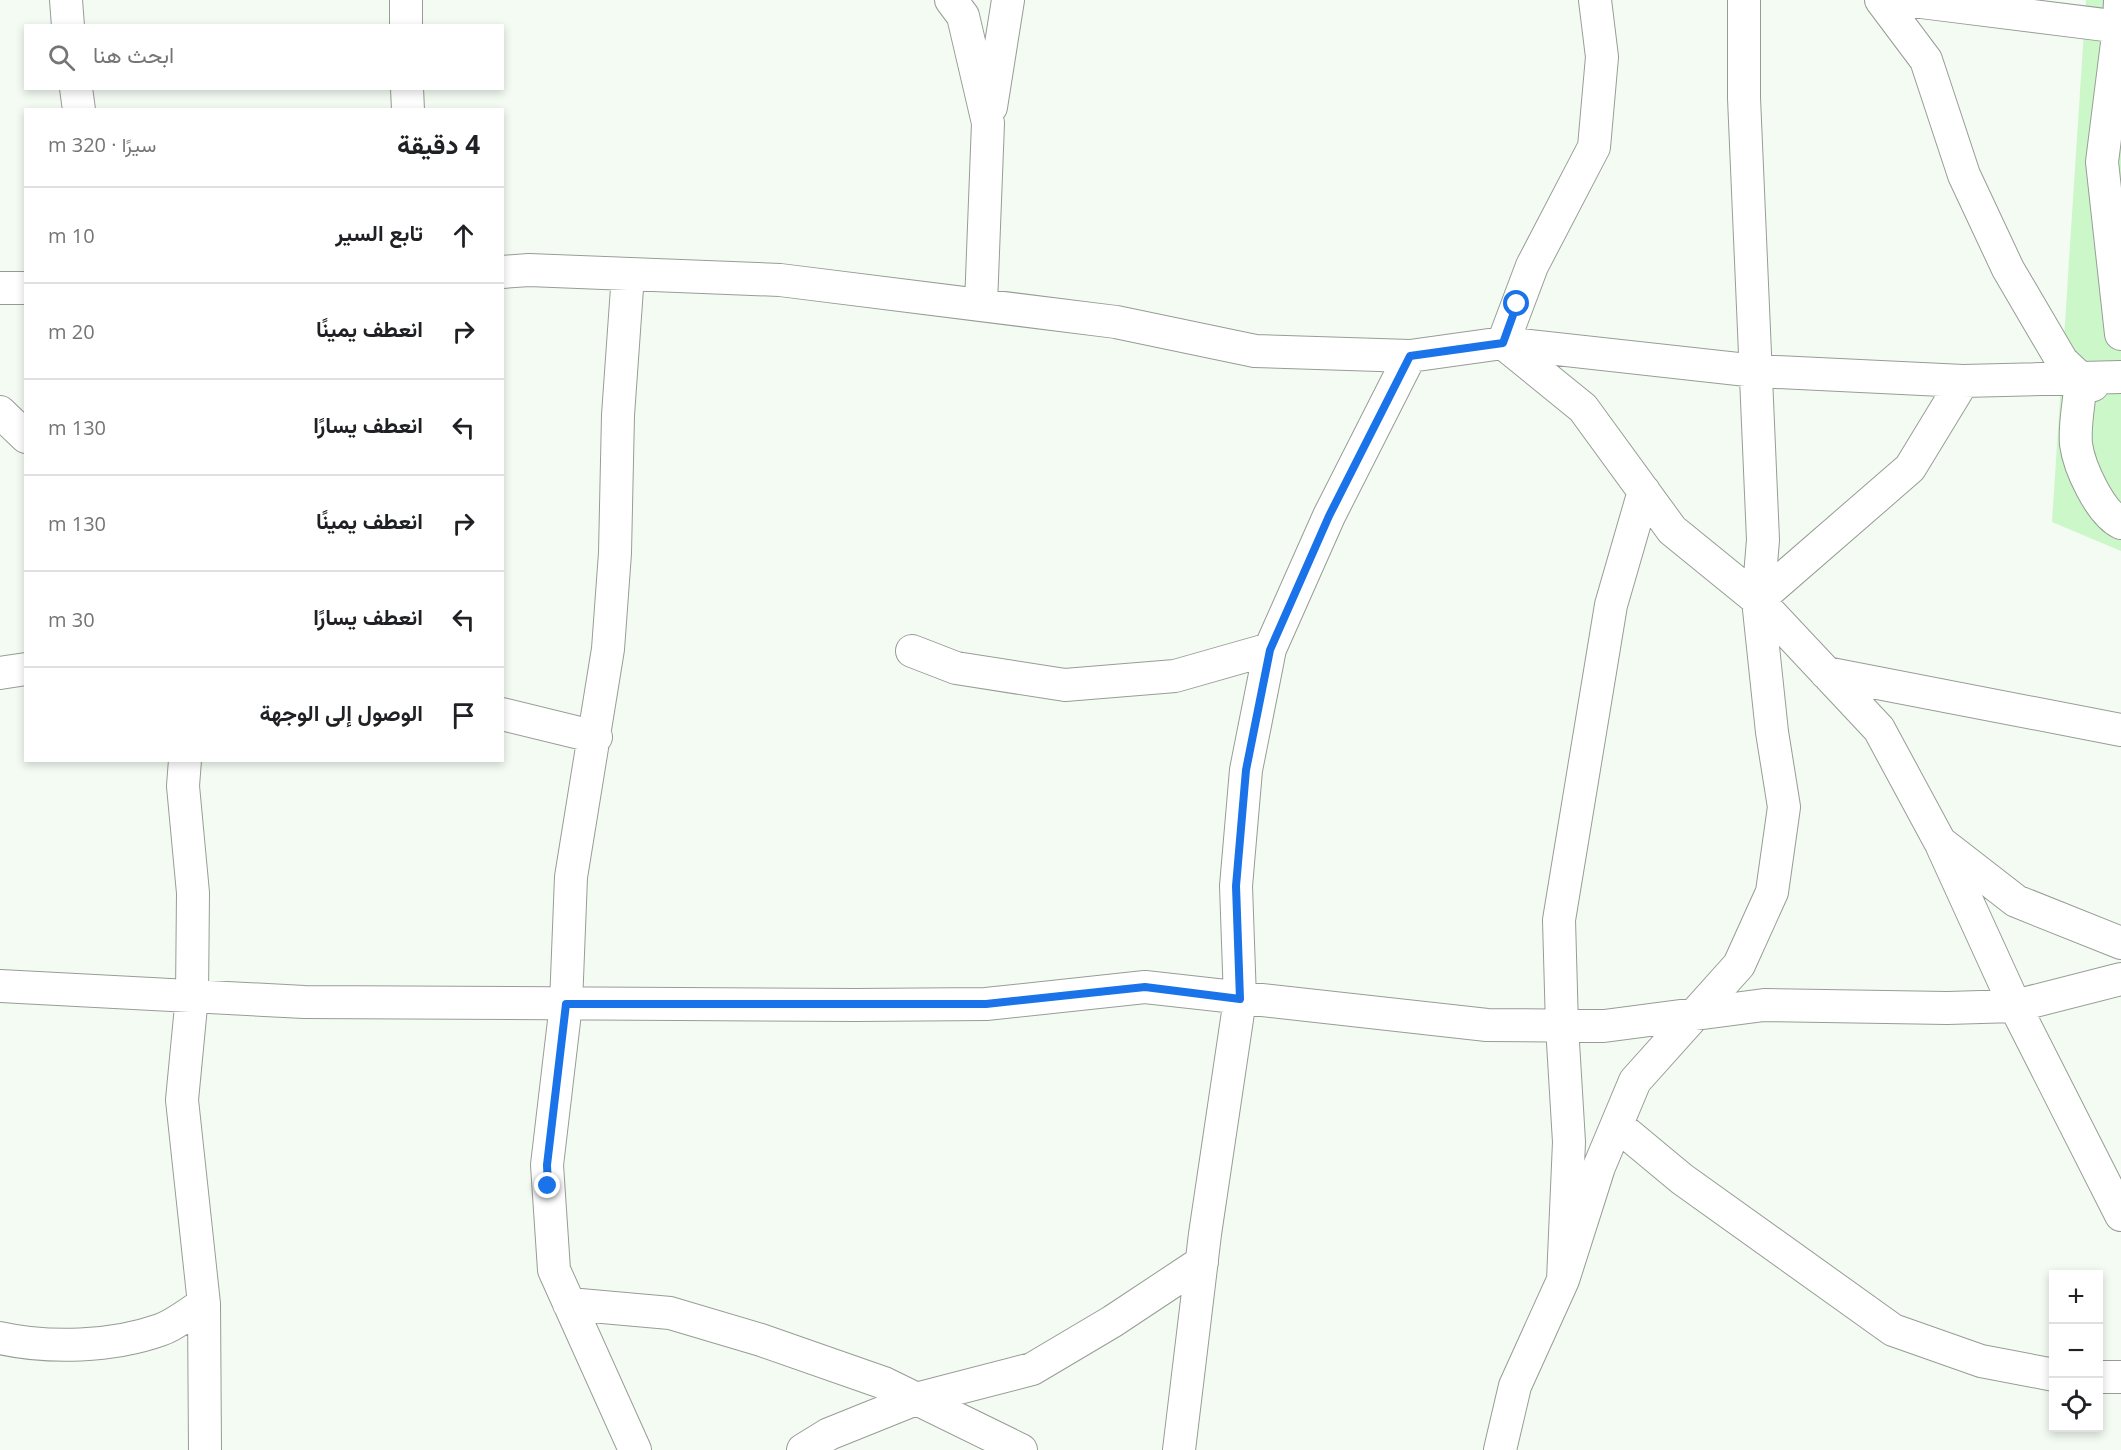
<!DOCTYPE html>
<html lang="ar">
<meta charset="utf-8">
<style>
:root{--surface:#fff;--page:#f2f2f2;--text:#202124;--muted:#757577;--line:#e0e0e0}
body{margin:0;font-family:"Open Sans",Vazirmatn,sans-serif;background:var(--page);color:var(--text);direction:rtl}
.controls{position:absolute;right:18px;bottom:18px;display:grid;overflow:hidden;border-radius:0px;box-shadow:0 3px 9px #0003}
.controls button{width:54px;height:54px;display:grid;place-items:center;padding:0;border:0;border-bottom:2px solid var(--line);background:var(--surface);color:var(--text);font:30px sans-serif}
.stop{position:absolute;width:18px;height:18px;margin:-14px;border:4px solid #1a73e8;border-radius:50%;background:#fff}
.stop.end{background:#1a73e8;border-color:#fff;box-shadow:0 2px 6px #0008}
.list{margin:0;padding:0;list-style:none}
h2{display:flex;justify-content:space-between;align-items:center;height:78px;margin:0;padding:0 24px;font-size:26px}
h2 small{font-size:20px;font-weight:400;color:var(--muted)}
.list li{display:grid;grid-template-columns:39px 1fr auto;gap:18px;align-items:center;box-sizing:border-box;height:96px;padding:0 24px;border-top:2px solid var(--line)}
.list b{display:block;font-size:22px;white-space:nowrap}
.list em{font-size:20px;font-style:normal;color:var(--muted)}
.icon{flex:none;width:33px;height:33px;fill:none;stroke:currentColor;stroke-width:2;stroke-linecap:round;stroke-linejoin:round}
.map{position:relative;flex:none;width:2121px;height:1450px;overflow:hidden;direction:ltr}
.search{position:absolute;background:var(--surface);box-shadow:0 3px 9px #0003;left:24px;top:24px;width:480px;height:66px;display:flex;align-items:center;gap:15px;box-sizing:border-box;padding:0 21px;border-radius:0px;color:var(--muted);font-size:22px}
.panel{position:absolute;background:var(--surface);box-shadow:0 3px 9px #0003;left:24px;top:108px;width:480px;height:654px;border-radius:0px;direction:rtl}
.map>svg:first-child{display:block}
</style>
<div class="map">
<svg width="2121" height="1450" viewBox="0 0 2121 1450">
<rect width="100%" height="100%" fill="#f3fbf3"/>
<path fill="#cbf7c9" d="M2086,0H2121V551L2052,522Z"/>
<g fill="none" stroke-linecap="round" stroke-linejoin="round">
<defs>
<path id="minor" d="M66,0L68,26
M406,0V26
M951,0L963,16L988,123L981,304
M1595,0L1602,57L1594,147L1532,266L1503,343L1756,371L1963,381L2121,377
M1881,0L1926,60L1964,175L2008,269L2062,361L2081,379L2093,385
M1905,0L2121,27
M2120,0L2119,27L2102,162L2121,334
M76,88L79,110
M407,88L408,110
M991,107L1008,0
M502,272L529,270L780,280L1116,322L1255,351L1410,356L1503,343L1583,408L1672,530L1758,600L1879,729L1940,842L2016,901L2121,943
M628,274L618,415L615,553L608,649L571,877L566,1004L547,1165L554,1270L635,1450
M0,288H26
M2081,379C2080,399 2074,424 2076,444C2079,467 2100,513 2121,523
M0,412L26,437
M1758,600L1910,468L1963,381
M912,651L956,668L1065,685L1175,676L1270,649
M0,673L26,669
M1826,673L2121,730
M502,714L596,737
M185,760L183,786L193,893L192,996L182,1100L204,1304L205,1450
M1942,846L2015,1006L2121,1215
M0,986L304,1002L856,1005L986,1004L1145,987L1487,1025L1604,1026L1764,1005L1947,1008L2015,1006L2121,979
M1617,1125L1682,1179L1893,1330L1981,1361L2054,1375
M1563,1280L1599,1167L1635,1081L1739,965L1772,892L1784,807L1772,732L1758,600L1763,540L1744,98V0
M569,1304L670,1313L761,1340L884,1383L1021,1450
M0,1338C49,1349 112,1347 160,1330C175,1325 190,1312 204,1304
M2098,1377H2121
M803,1450L829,1434L916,1399L1032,1369L1113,1321L1202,1262
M1179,1450L1205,1234L1240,999L1236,886L1246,770L1270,649L1329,516L1410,356
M1500,1450L1515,1386L1563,1280L1569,1142L1562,1026L1559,920L1611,605L1644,491"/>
</defs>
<use href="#minor" stroke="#979d96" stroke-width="34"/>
<use href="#minor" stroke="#fff" stroke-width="32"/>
</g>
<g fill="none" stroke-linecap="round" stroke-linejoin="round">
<path stroke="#1a73e8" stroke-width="8" d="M548,1186L547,1165L566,1004H986L1145,987L1240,999L1236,886L1246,770L1270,650L1329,516L1410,356L1503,343L1517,304"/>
</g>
</svg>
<div class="controls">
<button>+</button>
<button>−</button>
<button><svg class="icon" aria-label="locate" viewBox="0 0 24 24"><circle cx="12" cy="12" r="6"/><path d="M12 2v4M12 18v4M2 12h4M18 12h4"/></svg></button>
</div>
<div class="stop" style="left:1517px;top:304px"></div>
<div class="stop end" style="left:548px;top:1186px"></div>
<div class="search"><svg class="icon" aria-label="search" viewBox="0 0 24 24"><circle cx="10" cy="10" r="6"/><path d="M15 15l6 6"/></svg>ابحث هنا</div>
<section class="panel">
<h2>4 دقيقة<small>سيرًا · 320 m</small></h2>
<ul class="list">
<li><svg class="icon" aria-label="ahead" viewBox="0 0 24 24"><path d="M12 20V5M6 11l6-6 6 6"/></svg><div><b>تابع السير</b></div><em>10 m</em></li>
<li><svg class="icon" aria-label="right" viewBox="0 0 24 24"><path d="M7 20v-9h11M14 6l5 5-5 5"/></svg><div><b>انعطف يمينًا</b></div><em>20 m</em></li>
<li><svg class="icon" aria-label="left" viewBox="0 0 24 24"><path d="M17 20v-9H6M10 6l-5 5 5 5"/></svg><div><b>انعطف يسارًا</b></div><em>130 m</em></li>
<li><svg class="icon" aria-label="right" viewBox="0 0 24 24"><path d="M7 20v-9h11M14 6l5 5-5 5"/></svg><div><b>انعطف يمينًا</b></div><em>130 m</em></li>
<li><svg class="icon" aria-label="left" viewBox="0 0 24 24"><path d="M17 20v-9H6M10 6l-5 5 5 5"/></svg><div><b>انعطف يسارًا</b></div><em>30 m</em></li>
<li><svg class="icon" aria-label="arrive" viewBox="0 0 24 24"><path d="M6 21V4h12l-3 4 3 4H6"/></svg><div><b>الوصول إلى الوجهة</b></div></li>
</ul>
</section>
</div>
